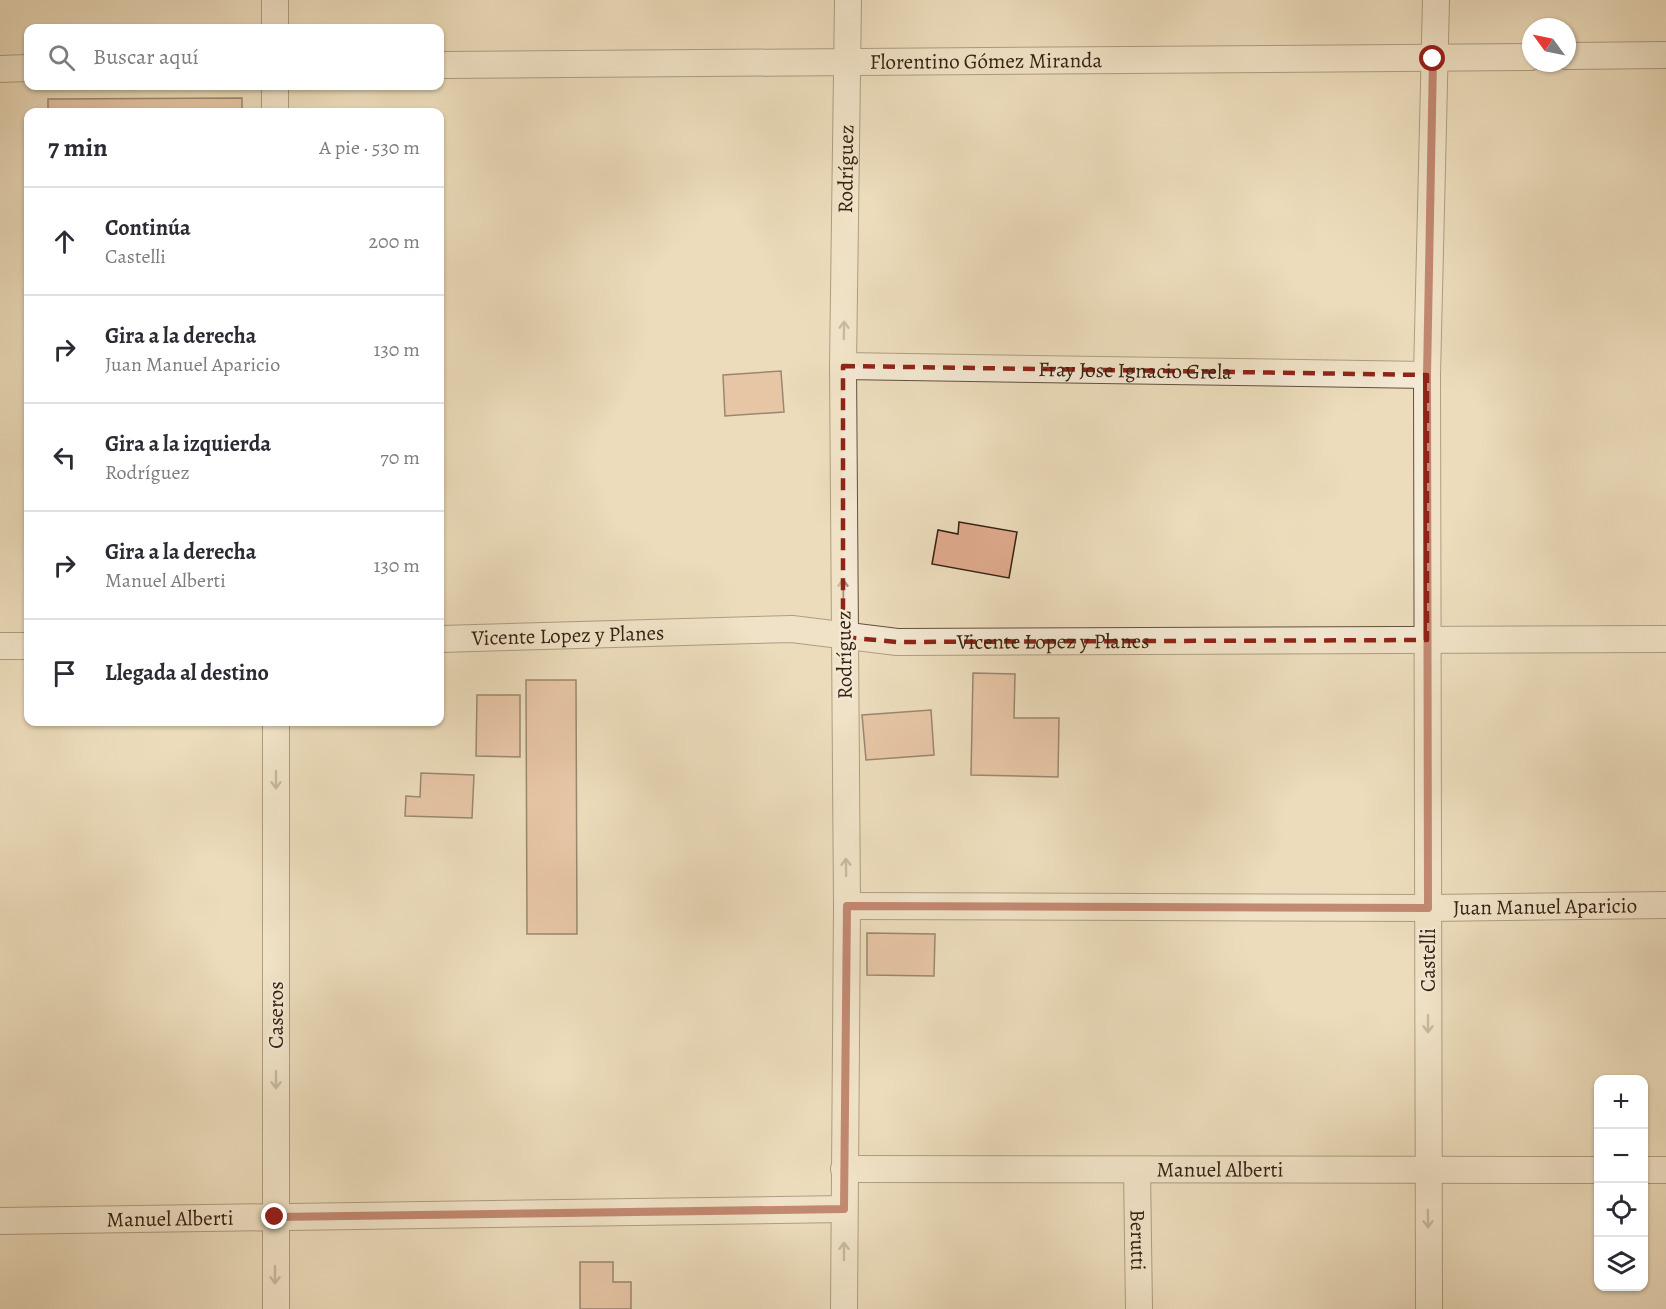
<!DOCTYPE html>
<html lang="es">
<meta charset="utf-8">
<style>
:root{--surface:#fff;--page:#f7f7f7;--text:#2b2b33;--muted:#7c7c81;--line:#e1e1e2}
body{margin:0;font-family:Alegreya,serif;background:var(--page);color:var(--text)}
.controls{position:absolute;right:18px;bottom:18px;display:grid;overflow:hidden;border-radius:12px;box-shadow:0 2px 4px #0004}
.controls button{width:54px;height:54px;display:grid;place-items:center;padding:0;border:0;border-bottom:2px solid var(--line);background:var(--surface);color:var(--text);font:30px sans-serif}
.compass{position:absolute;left:1522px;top:18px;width:54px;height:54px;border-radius:50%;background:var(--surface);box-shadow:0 2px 4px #0004;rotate:303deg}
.stop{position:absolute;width:18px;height:18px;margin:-14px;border:4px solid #8f2418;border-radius:50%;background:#fff}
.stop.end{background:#8f2418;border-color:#fff;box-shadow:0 2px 6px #0008}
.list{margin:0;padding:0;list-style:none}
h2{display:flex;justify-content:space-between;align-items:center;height:78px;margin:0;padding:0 24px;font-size:26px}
h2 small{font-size:20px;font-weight:400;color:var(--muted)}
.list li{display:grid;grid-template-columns:39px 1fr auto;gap:18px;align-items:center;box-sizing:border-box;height:108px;padding:0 24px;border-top:2px solid var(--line)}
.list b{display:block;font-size:22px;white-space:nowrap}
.list p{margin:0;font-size:20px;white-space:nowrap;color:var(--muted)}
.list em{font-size:20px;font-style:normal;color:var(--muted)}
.icon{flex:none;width:33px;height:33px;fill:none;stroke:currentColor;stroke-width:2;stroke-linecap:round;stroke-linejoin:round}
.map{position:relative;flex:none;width:1666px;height:1309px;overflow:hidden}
.search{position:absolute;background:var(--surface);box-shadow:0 2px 4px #0004;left:24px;top:24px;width:420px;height:66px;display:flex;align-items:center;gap:15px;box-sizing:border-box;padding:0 21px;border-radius:12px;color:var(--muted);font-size:22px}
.panel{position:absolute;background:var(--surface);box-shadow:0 2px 4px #0004;left:24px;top:108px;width:420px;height:618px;border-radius:12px}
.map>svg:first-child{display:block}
</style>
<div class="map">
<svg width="1666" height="1309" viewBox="0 0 1666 1309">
<rect width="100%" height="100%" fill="#ecdcbb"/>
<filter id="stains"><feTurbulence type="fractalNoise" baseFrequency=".00333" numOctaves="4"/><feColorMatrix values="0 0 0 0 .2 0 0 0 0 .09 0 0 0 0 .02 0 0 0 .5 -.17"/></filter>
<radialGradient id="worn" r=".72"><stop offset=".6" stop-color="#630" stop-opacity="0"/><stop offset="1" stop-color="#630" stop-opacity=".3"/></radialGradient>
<path fill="#dfaa8d" stroke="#352113" stroke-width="1.5" d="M242,98V112H48V99Z
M781,371L784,412L725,416L723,375Z
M959,522L1017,532L1009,578L932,564L938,530L958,534Z
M973,673L1015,674L1014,718H1059L1058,777L971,775Z
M526,680H576L577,934H527Z
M477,695H520V757L476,756Z
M931,710L934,755L866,760L862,715Z
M421,773L474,775L472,818L405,816L406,796L420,797Z
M867,933L935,934L934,976L867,975Z
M580,1262H613V1282H631V1309H580Z"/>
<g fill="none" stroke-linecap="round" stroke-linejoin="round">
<defs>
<g id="minor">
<path d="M275,0V28"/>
<path d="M1567,56L1666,55"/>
<path id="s1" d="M440,65L1531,57"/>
<path d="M0,69L28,68"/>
<path d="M275,86V112"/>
<path id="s2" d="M843,366L1427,375"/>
<path id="s3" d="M440,639L792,629L897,642L1666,639"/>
<path d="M0,646H28"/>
<path id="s4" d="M847,906L1428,908L1666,905"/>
<path id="s5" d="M844,1169L1598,1170"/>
<path d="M1644,1170H1666"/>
<path id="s6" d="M1137,1171L1139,1309"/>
<path id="s7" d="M0,1221L844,1209"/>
<path d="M276,1309V722"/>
<path id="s8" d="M844,1309L847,906L843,366L848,0"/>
<path d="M1429,1309L1427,375L1436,0"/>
</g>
</defs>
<use href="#minor" stroke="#63503d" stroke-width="28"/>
<use href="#minor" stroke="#f3e8d3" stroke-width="26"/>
</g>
<defs><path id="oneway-shaft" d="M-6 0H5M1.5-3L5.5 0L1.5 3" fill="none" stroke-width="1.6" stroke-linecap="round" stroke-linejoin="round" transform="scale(1.5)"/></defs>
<g stroke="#9e8e7d">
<use href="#oneway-shaft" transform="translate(844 330) rotate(-89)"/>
<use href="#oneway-shaft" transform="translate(843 588) rotate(-90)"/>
<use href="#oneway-shaft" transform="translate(276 780) rotate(90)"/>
<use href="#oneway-shaft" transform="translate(846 867) rotate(-91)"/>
<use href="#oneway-shaft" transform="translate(1428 1024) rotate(90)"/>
<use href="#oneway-shaft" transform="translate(276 1080) rotate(90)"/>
<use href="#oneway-shaft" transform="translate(1428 1219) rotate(89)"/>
<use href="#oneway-shaft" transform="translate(844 1251) rotate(-90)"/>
<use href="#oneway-shaft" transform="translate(275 1275) rotate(90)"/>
</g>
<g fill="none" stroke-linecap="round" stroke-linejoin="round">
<path stroke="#8f2418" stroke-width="8" d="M275,1217L844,1209L847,906L1428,908L1427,375L1433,59"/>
</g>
<path d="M0 0H1666V1309H0ZM843,366L1427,375V640L897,642L843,637Z" fill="#ecdcbb" fill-opacity=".55" fill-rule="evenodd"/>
<path fill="none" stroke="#8f2418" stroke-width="4.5" stroke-dasharray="12 8" stroke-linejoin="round" d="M843,366L1427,375V640L897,642L843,637Z"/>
<g text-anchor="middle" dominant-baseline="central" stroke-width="5" stroke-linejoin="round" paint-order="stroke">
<g font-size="21" fill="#352113" stroke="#f3e8d3">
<text stroke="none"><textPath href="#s1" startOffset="546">Florentino Gómez Miranda</textPath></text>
<text stroke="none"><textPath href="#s8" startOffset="1140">Rodríguez</textPath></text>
<text stroke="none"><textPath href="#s2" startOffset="292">Fray Jose Ignacio Grela</textPath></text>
<text stroke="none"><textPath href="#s3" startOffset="128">Vicente Lopez y Planes</textPath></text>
<text stroke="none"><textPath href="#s3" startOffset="614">Vicente Lopez y Planes</textPath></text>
<text transform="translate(844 655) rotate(-91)">Rodríguez</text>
<text stroke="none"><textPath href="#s4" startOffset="698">Juan Manuel Aparicio</textPath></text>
<text transform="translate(1428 960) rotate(-90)">Castelli</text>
<text transform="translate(276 1015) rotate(-90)">Caseros</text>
<text stroke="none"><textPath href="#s5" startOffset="376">Manuel Alberti</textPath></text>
<text stroke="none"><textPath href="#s7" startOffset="170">Manuel Alberti</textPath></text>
<text stroke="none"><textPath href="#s6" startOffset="69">Berutti</textPath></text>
</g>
</g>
<rect width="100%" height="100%" filter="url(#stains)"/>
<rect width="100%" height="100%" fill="url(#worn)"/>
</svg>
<div class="controls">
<button>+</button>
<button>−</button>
<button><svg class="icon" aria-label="locate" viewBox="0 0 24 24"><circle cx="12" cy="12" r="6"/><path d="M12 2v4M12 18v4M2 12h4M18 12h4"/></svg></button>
<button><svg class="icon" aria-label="layers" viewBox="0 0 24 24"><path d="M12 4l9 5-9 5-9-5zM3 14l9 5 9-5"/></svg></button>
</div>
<svg class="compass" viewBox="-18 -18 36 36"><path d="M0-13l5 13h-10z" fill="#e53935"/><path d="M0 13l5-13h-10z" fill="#7c7c81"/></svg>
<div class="stop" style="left:1433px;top:59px"></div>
<div class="stop end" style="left:275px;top:1217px"></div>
<div class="search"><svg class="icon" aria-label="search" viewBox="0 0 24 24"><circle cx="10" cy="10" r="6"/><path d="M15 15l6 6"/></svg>Buscar aquí</div>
<section class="panel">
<h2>7 min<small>A pie · 530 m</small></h2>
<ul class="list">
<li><svg class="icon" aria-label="ahead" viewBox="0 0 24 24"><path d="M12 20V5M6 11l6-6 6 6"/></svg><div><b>Continúa</b><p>Castelli</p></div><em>200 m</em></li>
<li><svg class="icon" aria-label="right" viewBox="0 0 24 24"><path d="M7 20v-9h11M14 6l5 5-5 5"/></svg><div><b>Gira a la derecha</b><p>Juan Manuel Aparicio</p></div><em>130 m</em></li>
<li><svg class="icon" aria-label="left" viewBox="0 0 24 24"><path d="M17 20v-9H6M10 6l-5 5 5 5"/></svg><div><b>Gira a la izquierda</b><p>Rodríguez</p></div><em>70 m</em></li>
<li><svg class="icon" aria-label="right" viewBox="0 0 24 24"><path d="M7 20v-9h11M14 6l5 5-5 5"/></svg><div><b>Gira a la derecha</b><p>Manuel Alberti</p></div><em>130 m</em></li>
<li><svg class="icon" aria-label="arrive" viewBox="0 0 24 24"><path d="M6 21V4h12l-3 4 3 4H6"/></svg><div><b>Llegada al destino</b></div></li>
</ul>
</section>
</div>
